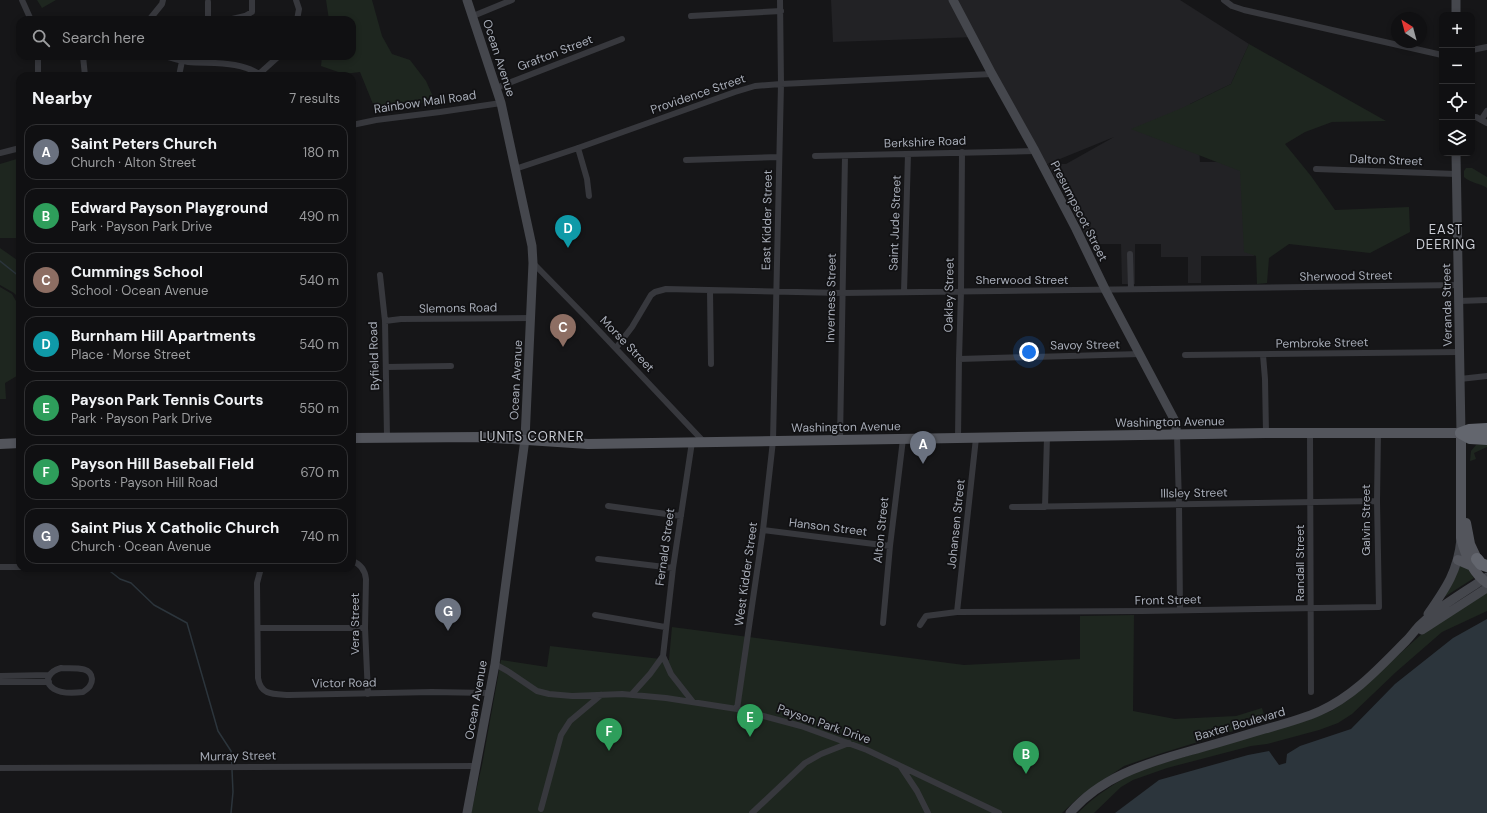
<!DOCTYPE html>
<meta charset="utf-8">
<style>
:root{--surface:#101012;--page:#19191b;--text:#f1f3f6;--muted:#9c9d9f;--line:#303032;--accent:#0f766e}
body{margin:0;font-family:"DM Sans",sans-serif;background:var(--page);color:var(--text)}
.controls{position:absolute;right:12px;top:12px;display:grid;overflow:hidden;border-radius:8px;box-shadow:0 2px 6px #0003}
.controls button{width:36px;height:36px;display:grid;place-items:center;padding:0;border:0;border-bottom:1px solid var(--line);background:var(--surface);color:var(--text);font:20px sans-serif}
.compass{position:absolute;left:1391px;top:12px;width:36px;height:36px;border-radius:50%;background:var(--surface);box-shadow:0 2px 6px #0003;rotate:324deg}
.you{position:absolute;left:1029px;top:352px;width:14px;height:14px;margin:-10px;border:3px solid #fff;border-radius:50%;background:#1a73e8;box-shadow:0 0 0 6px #1a73e833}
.badge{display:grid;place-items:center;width:26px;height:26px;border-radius:50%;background:var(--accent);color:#fff;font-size:13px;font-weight:700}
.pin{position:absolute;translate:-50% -33px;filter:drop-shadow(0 1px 2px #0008)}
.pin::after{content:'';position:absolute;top:21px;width:14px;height:12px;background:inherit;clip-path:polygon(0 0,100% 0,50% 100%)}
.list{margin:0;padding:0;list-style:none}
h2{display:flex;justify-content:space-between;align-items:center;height:52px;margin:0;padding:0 16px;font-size:17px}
h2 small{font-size:13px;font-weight:400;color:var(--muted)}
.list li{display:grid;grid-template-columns:26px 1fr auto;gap:12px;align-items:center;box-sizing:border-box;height:56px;margin:0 8px 8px;padding:0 8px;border:1px solid var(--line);border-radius:12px}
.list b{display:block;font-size:15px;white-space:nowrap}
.list p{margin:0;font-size:13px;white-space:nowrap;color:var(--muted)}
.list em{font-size:13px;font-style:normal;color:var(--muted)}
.icon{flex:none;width:22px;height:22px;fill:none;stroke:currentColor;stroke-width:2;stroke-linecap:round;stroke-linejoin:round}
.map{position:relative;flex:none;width:1487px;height:813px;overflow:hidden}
.search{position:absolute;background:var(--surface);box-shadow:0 2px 6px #0003;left:16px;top:16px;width:340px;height:44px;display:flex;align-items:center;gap:10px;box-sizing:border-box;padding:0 14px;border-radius:12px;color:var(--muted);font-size:15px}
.panel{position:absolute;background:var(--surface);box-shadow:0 2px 6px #0003;left:16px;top:72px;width:340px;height:500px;border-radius:12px}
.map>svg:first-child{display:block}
</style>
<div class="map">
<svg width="1487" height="813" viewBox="0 0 1487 813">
<rect width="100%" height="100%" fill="#161618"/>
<path fill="#222225" d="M831,0H1180L1249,44L1231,84L1190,104L1197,119L1200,162H1253L1254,256H1201V283H1188V257H1161V244H1135V284H1122L1121,244H1090L1048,164H1066L1114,137L1045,165L975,37L833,42Z"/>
<path fill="#1e261f" d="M37,0H56L42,8Z
M326,0H372L382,36L392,54L410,60L426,81L435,101L375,109L360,72L344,74L321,66L322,56H352V20H329Z
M1249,44L1386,121L1332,122L1305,132L1285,144L1311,176L1335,210L1409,207L1410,232L1370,253L1289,244L1269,258L1267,283L1257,284L1256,256L1244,252L1240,171L1131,129L1182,108L1231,84Z
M20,158V241V238H0V164Z
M1466,168H1472L1487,177V188C1480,183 1470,183 1464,177V171Z
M0,248L20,262V299L14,293L0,285Z
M0,287L12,294L20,308V374L5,383L6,399H0Z
M1487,444V447L1474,453L1476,459L1470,461L1471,451L1476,445Z
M1464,563L1474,578L1438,601L1456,569Z
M1487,592V611L1442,632L1396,672L1352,714L1338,723L1319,730L1267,744L1251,746L1167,768L1133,780L1121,787L1094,813H1078C1096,794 1117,782 1140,770L1308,720L1331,711L1348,700L1424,632Z
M1134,615L1133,711L1175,719L1236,716L1262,708L1266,721L1159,754L1124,766L1079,797L1062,813H471L482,765L501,660L547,667L550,646L669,660L672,627L964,665L1080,659V616Z"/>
<path fill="#2c353c" d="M1487,619V813H1115L1159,780L1248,755L1269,751L1279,765L1286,763L1287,754L1300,746L1351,729L1395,684L1453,638Z"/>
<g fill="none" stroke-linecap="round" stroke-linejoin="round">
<path stroke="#2c353c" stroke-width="1.5" d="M0,261L20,277
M106,568L120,579L131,583L154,605L187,623L218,731L231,751L232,766
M231,813L233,792L232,770"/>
<path stroke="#37383d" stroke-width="6" d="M22,0L31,20
M296,0L299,9L297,20
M1224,0L1232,6L1244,10L1442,55
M208,2V20
M473,16L512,0
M691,16L781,11
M149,20L162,4L163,0
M228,20L245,16L252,12V0
M1472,50L1487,47
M83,56L85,76
M164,56C172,58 180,61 188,62C213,64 240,60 262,76
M259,74L279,56
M38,76V56
M179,76L182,61
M496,88L622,39
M1472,117H1476L1487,123
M1481,120L1487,111
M352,125L376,120L440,112L501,103
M578,148L587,179L589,196
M0,153L20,148
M815,156L1035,151
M686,160L779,157
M515,169L578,148L735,92L755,86L781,84L992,74
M1316,169L1456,174
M1130,254L1131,289
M533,263L585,316L704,442
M380,275L385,321L387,437
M710,291L711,364
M904,292L908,154
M1459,301L1487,300
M385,321L401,319L531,318
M616,348L632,327L651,295L655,292L666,289L842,293L1459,285
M1185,355L1460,352
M1263,355L1265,379L1266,433
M959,359L1140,354
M386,367L451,366
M1460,379L1487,376
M1310,434L1311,692
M1177,435L1179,504L1180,610
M958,438L959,359L961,292L962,152
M840,440L845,156
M608,506L681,516
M1012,507L1377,501
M1045,507L1047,437
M763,530L890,546
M598,559L673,568
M352,561C361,564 365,570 366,579L365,628L368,694
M0,567H20
M261,568L257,583L258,678C261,696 274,694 289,695L432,692L489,693
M957,612L976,438
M595,615L665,627
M883,623L890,546L903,439
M920,625L926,616L957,612L1143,611L1379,607L1377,501L1378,433
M258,628H365
M663,656L671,674L693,702
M495,664L509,672L537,691L549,694L572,696L622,694L666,698L737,709L801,726L867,750L999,813
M61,668C71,669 91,665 92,679C92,685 88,689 83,692C75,693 62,694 54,689C42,681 50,671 61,668Z
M0,676L49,675
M0,682H49
M632,694L650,674L663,656L673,568L692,442
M737,709L763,530L773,441L781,84L780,0
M901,767L917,791L928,813
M0,768L476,766
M541,809L561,735L570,721L601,695
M752,813L805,763L821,754L849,743"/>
<path stroke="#45474d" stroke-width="9" d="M953,0L992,74L1035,151L1076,229L1106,291L1175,421L1177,435
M1456,0V15
M1456,153L1461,433
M1428,614C1446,588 1458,571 1461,539
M1422,630L1487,588
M467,813L495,664L525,439L533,263L532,246L501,103L467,0
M1070,813C1100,778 1143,764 1186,752C1212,745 1238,737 1265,729C1283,724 1302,719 1320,711C1354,696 1380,667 1406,641C1411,636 1415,630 1420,625C1440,606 1464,592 1487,577"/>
<path stroke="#53555c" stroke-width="10" d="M352,438L480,437L588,444L1266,433H1461V538C1465,554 1473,573 1487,583
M0,444L20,443
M1466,523L1470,544L1477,559
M1458,560L1472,566"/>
<path stroke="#63666e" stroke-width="12" d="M1461,433L1470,438L1487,439
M1461,433L1469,430L1487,429
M1477,559L1481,564L1487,566"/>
</g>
<g text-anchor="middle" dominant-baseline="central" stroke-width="3.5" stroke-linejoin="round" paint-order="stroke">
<g font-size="12" fill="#a8adb8" stroke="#111113">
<text transform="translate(555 53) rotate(-21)">Grafton Street</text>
<text transform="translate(499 58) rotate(72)">Ocean Avenue</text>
<text transform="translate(698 94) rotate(-19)">Providence Street</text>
<text transform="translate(425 102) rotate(-8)">Rainbow Mall Road</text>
<text transform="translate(925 142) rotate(-2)">Berkshire Road</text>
<text transform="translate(1386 160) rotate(2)">Dalton Street</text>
<text transform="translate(1079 211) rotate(63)">Presumpscot Street</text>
<text transform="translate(767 220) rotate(-89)">East Kidder Street</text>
<text transform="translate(895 223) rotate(-88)">Saint Jude Street</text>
<text transform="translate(1346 276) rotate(-1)">Sherwood Street</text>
<text x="1022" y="280">Sherwood Street</text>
<text transform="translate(949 295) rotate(-89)">Oakley Street</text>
<text transform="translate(831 298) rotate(-89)">Inverness Street</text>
<text transform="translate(1447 305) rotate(-91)">Veranda Street</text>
<text transform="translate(458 308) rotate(-1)">Slemons Road</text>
<text transform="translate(1322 343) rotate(-1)">Pembroke Street</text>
<text transform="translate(627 344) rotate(46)">Morse Street</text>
<text transform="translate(1085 345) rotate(-1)">Savoy Street</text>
<text transform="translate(374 356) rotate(-92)">Byfield Road</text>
<text transform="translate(516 380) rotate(-87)">Ocean Avenue</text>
<text transform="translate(1170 422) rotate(-1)">Washington Avenue</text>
<text transform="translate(846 427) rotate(-1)">Washington Avenue</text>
<text transform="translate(1194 493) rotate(-1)">Illsley Street</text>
<text transform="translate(1366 520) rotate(-90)">Galvin Street</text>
<text transform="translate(956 524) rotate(-84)">Johansen Street</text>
<text transform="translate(828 527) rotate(7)">Hanson Street</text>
<text transform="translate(881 530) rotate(-84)">Alton Street</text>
<text transform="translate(665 547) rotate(-82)">Fernald Street</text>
<text transform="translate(1300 563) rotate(-90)">Randall Street</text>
<text transform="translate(746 574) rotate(-82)">West Kidder Street</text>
<text transform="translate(1168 600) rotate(-1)">Front Street</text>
<text transform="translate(355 624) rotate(-90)">Vera Street</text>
<text transform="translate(344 683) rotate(-1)">Victor Road</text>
<text transform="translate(476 700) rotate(-80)">Ocean Avenue</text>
<text transform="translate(824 724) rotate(19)">Payson Park Drive</text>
<text transform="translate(1240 724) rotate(-16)">Baxter Boulevard</text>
<text transform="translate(238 756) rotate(-1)">Murray Street</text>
</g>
<g font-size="13" letter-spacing="1" fill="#c9ccd4" stroke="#111113">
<text x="1446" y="229">EAST<tspan x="1446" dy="15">DEERING</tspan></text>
<text x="532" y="436">LUNTS CORNER</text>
</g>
</g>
</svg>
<div class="controls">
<button>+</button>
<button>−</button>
<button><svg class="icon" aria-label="locate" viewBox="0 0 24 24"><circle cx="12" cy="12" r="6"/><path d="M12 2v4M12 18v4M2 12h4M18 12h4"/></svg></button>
<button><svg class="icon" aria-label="layers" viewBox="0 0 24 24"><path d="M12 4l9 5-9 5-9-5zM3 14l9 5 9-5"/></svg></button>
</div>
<svg class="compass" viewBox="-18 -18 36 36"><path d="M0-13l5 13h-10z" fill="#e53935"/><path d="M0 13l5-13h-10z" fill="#9c9d9f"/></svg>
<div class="you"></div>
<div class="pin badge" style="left:923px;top:464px;background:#6b7280">A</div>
<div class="pin badge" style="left:1026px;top:774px;background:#2e9e5b">B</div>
<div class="pin badge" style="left:563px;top:347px;background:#8d6e63">C</div>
<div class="pin badge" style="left:568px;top:248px;background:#0f9aa8">D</div>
<div class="pin badge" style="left:750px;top:737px;background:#2e9e5b">E</div>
<div class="pin badge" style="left:609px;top:751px;background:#2e9e5b">F</div>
<div class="pin badge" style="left:448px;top:631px;background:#6b7280">G</div>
<div class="search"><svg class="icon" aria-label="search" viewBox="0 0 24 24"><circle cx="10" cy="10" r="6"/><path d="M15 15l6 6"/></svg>Search here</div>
<section class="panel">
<h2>Nearby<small>7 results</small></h2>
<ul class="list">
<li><span class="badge" style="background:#6b7280">A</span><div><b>Saint Peters Church</b><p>Church · Alton Street</p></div><em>180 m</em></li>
<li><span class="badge" style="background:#2e9e5b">B</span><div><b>Edward Payson Playground</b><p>Park · Payson Park Drive</p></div><em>490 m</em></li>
<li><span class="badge" style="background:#8d6e63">C</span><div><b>Cummings School</b><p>School · Ocean Avenue</p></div><em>540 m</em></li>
<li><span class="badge" style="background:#0f9aa8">D</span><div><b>Burnham Hill Apartments</b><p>Place · Morse Street</p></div><em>540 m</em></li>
<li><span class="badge" style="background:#2e9e5b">E</span><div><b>Payson Park Tennis Courts</b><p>Park · Payson Park Drive</p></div><em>550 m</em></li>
<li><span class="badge" style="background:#2e9e5b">F</span><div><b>Payson Hill Baseball Field</b><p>Sports · Payson Hill Road</p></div><em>670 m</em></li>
<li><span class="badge" style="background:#6b7280">G</span><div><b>Saint Pius X Catholic Church</b><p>Church · Ocean Avenue</p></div><em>740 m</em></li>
</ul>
</section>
</div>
